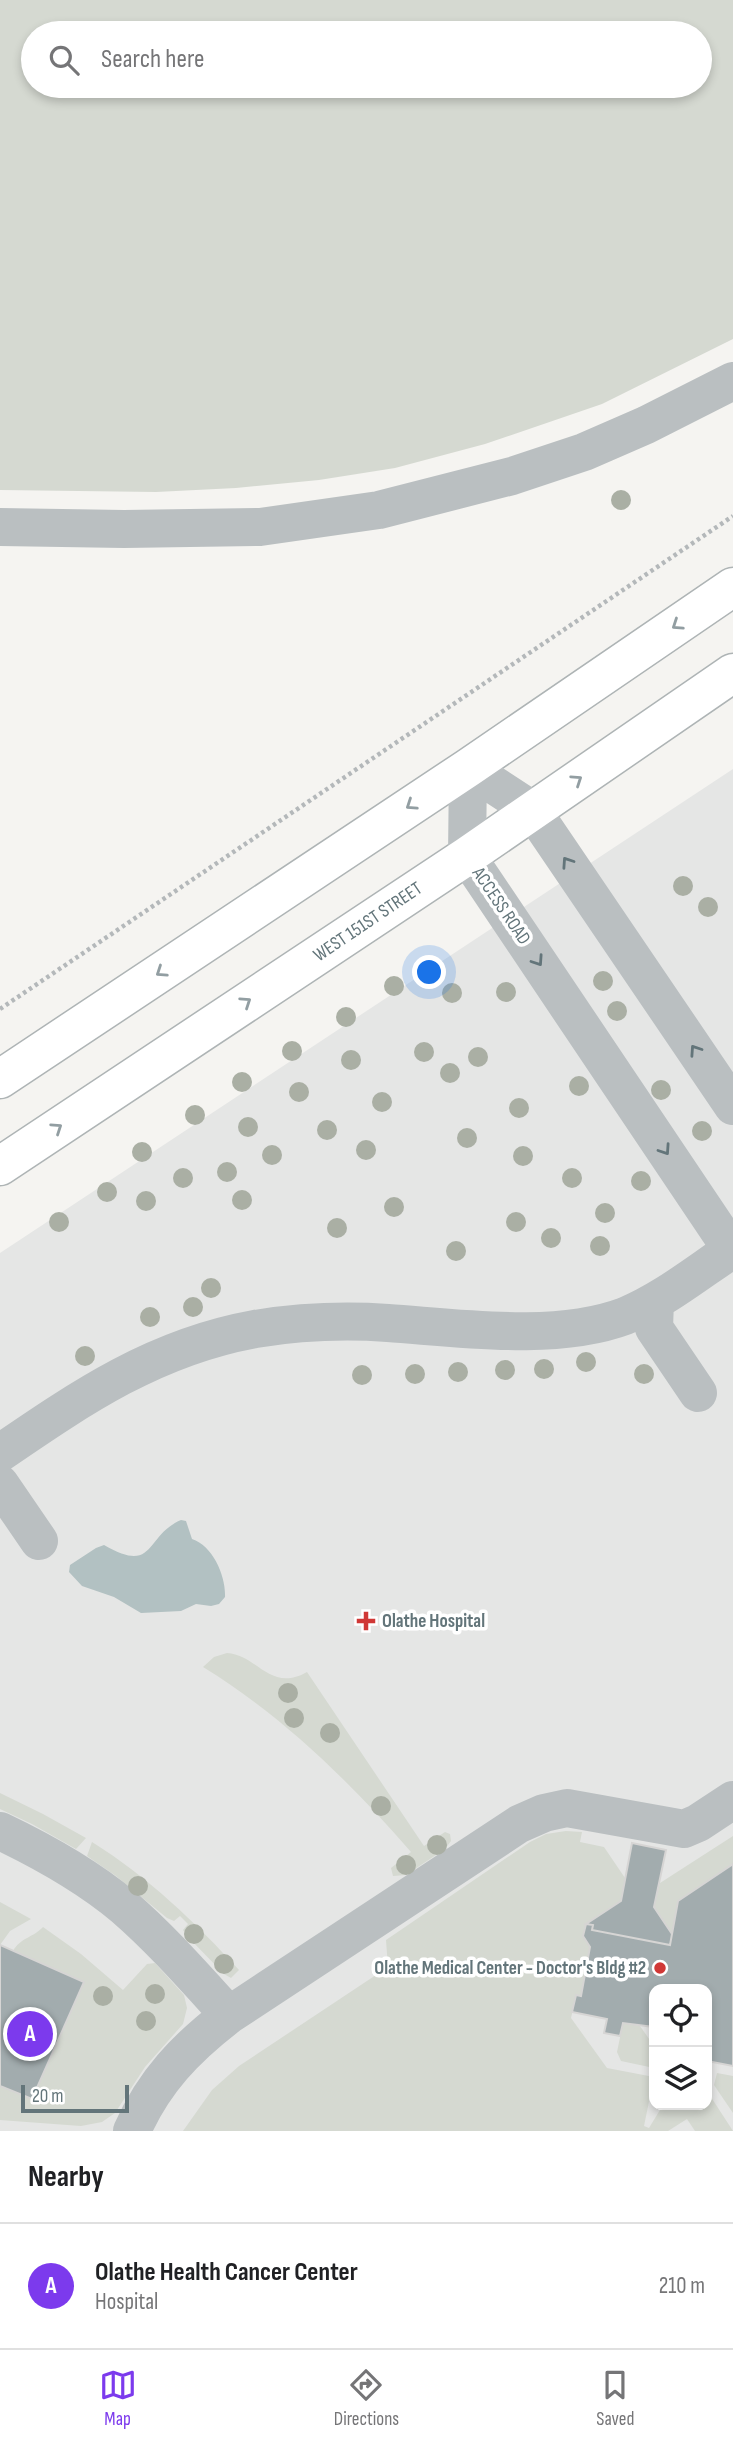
<!DOCTYPE html>
<style>
:root{--surface:#fff;--page:#f2f2f2;--text:#202124;--muted:#757577;--line:#e0e0e0;--accent:#7c3aed}
body{margin:0;font-family:"Sofia Sans Condensed",sans-serif;background:var(--page);color:var(--text)}
.controls{position:absolute;right:21px;bottom:21px;display:grid;overflow:hidden;border-radius:14px;box-shadow:0 4px 10px #0003}
.controls button{width:63px;height:63px;display:grid;place-items:center;padding:0;border:0;border-bottom:2px solid var(--line);background:var(--surface);color:var(--text);font:35px sans-serif}
.scale{position:absolute;left:21px;bottom:18px;width:108px;box-sizing:border-box;padding-left:7px;border:4px solid #63757a;border-top:0;font-size:19px;line-height:24px;white-space:nowrap;color:#63757a;-webkit-text-stroke:5px #fff;paint-order:stroke}
.you{position:absolute;left:430px;top:973px;width:24px;height:24px;margin:-18px;border:5px solid #fff;border-radius:50%;background:#1a73e8;box-shadow:0 0 0 10px #1a73e833}
.badge{display:grid;place-items:center;width:46px;height:46px;border-radius:50%;background:var(--accent);color:#fff;font-size:23px;font-weight:700}
.pin{position:absolute;translate:-50% -50%;border:4px solid #fff;box-shadow:0 2px 7px #0006}
.list{margin:0;padding:0;list-style:none}
h2{display:flex;justify-content:space-between;align-items:center;height:91px;margin:0;padding:0 28px;font-size:30px}
h2 small{font-size:23px;font-weight:400;color:var(--muted)}
.list li{display:grid;grid-template-columns:46px 1fr auto;gap:21px;align-items:center;box-sizing:border-box;height:126px;padding:0 28px;border-top:2px solid var(--line)}
.list b{display:block;font-size:26px;white-space:nowrap}
.list p{margin:0;font-size:23px;white-space:nowrap;color:var(--muted)}
.list em{font-size:23px;font-style:normal;color:var(--muted)}
.icon{flex:none;width:38px;height:38px;fill:none;stroke:currentColor;stroke-width:2;stroke-linecap:round;stroke-linejoin:round}
.map{position:relative;flex:none;width:733px;height:2131px;overflow:hidden}
.search{position:absolute;background:var(--surface);box-shadow:0 4px 10px #0003;left:21px;right:21px;top:21px;height:77px;display:flex;align-items:center;gap:18px;box-sizing:border-box;padding:0 24px;border-radius:38px;color:var(--muted);font-size:26px}
.sheet{height:217px;background:var(--surface)}
nav{display:flex;justify-content:space-around;align-items:center;box-sizing:border-box;height:98px;border-top:2px solid var(--line);background:var(--surface);font-size:19px;color:var(--muted)}
nav a{display:grid;justify-items:center;gap:4px}
nav .on{color:var(--accent)}
.map>svg:first-child{display:block}
</style>
<div class="map">
<svg width="733" height="2131" viewBox="0 0 733 2131">
<rect width="100%" height="100%" fill="#f5f4f1"/>
<path fill="#e5e6e5" fill-rule="evenodd" d="M733,769V2131H0V1253ZM654,1989H707V2105H654Z"/>
<path fill="#d5d9d1" fill-rule="evenodd" d="M0,0H733V339L602,404L485,444L395,468L319,480L236,488L156,492L0,490ZM33,33H700V86H33Z
M227,1653C258,1655 270,1693 307,1672L424,1846L445,1832L450,1834L451,1841L445,1849L406,1875L393,1876L391,1868L411,1852C350,1782 283,1716 203,1667L214,1657Z
M0,1793L43,1814L86,1838L76,1849L32,1824L0,1809Z
M566,1831L582,1832L580,1842L604,1847L625,1878L621,1901L586,1924L583,1936L590,1947L581,1996H576L571,2018L607,2068L654,2077L644,2126L649,2128L663,2105H707V2091L733,2131H695L687,2119L668,2131H183L212,2090L239,2066L388,1967L386,1940L530,1842L546,1834Z
M733,1836V1864L678,1901L672,1934L654,1907L660,1883Z
M92,1842C148,1877 195,1922 239,1970L231,1978L224,1974L188,1937L183,1930L188,1924L180,1916L174,1921L167,1918L116,1876L87,1856Z
M0,1902L31,1919L10,1931L0,1945Z
M43,1927L81,1954L123,1990L147,1964L155,1963L184,1995L187,2008L183,2024L145,2067L115,2113L102,2122L81,2126L0,2120V2086L13,1951C20,1938 34,1937 43,1927Z
M623,2023L640,2026L654,2046V2068L621,2061L617,2052Z
M717,2073L733,2076V2113L714,2085Z"/>
<path fill="#b2c1c2" d="M181,1520L186,1521L192,1539C213,1546 226,1576 225,1597L219,1604L211,1606L196,1604L181,1611L141,1613L114,1597L82,1586L69,1572L70,1565L96,1548L104,1545C156,1575 144,1536 181,1520Z"/>
<path fill="#a2acae" stroke="#d6d5d4" stroke-width="2" d="M632,1843L666,1850L654,1907L672,1934L670,1945L592,1930L593,1925L586,1924L621,1901Z
M733,1864V2066L707,2061V1989H654V2027L623,2023L620,2036L604,2033L607,2019L572,2012L576,1995L581,1996L590,1947L583,1936L586,1924L593,1925L592,1930L670,1945L678,1901Z
M0,1945L84,1982L32,2099L0,2086Z"/>
<g fill="none" stroke-linecap="round" stroke-linejoin="round">
<defs>
<path id="major" d="M0,1079L468,768L733,587
M0,1166L467,856L733,673"/>
</defs>
<use href="#major" stroke="#aeb4b5" stroke-width="41"/>
<path stroke="#b4b8ba" stroke-width="4.5" stroke-dasharray="3.5 3.5" stroke-linecap="butt" d="M0,1009L733,516"/>
<path stroke="#babfc1" stroke-width="38" d="M0,527L124,529L260,527L379,510L512,476L584,452L646,425L733,381
M468,768L467,856L733,1252
M468,768L532,810L733,1106
M655,1301L654,1328L698,1393
M0,1453C82,1397 155,1347 255,1329C298,1322 344,1320 388,1323C459,1328 556,1342 625,1316C664,1300 698,1272 733,1249
M0,1484L39,1541
M0,1831C44,1852 87,1876 124,1907C162,1940 195,1978 229,2015
M132,2131C154,2081 186,2048 229,2015L519,1824L544,1813L567,1808L684,1829L698,1823L733,1800"/>
<use href="#major" stroke="#fff" stroke-width="38"/>
</g>
<g fill="#aaafa4">
<circle cx="621" cy="500" r="10"/>
<circle cx="683" cy="886" r="10"/>
<circle cx="708" cy="907" r="10"/>
<circle cx="603" cy="981" r="10"/>
<circle cx="394" cy="986" r="10"/>
<circle cx="506" cy="992" r="10"/>
<circle cx="452" cy="993" r="10"/>
<circle cx="617" cy="1011" r="10"/>
<circle cx="346" cy="1017" r="10"/>
<circle cx="292" cy="1051" r="10"/>
<circle cx="424" cy="1052" r="10"/>
<circle cx="478" cy="1057" r="10"/>
<circle cx="351" cy="1060" r="10"/>
<circle cx="450" cy="1073" r="10"/>
<circle cx="242" cy="1082" r="10"/>
<circle cx="579" cy="1086" r="10"/>
<circle cx="661" cy="1090" r="10"/>
<circle cx="299" cy="1092" r="10"/>
<circle cx="382" cy="1102" r="10"/>
<circle cx="519" cy="1108" r="10"/>
<circle cx="195" cy="1115" r="10"/>
<circle cx="248" cy="1127" r="10"/>
<circle cx="327" cy="1130" r="10"/>
<circle cx="702" cy="1131" r="10"/>
<circle cx="467" cy="1138" r="10"/>
<circle cx="366" cy="1150" r="10"/>
<circle cx="142" cy="1152" r="10"/>
<circle cx="272" cy="1155" r="10"/>
<circle cx="523" cy="1156" r="10"/>
<circle cx="227" cy="1172" r="10"/>
<circle cx="183" cy="1178" r="10"/>
<circle cx="572" cy="1178" r="10"/>
<circle cx="641" cy="1181" r="10"/>
<circle cx="107" cy="1192" r="10"/>
<circle cx="242" cy="1200" r="10"/>
<circle cx="146" cy="1201" r="10"/>
<circle cx="394" cy="1207" r="10"/>
<circle cx="605" cy="1213" r="10"/>
<circle cx="59" cy="1222" r="10"/>
<circle cx="516" cy="1222" r="10"/>
<circle cx="337" cy="1228" r="10"/>
<circle cx="551" cy="1238" r="10"/>
<circle cx="600" cy="1246" r="10"/>
<circle cx="456" cy="1251" r="10"/>
<circle cx="211" cy="1288" r="10"/>
<circle cx="193" cy="1307" r="10"/>
<circle cx="150" cy="1317" r="10"/>
<circle cx="85" cy="1356" r="10"/>
<circle cx="586" cy="1362" r="10"/>
<circle cx="544" cy="1369" r="10"/>
<circle cx="505" cy="1370" r="10"/>
<circle cx="458" cy="1372" r="10"/>
<circle cx="415" cy="1374" r="10"/>
<circle cx="644" cy="1374" r="10"/>
<circle cx="362" cy="1375" r="10"/>
<circle cx="288" cy="1693" r="10"/>
<circle cx="294" cy="1718" r="10"/>
<circle cx="330" cy="1733" r="10"/>
<circle cx="381" cy="1806" r="10"/>
<circle cx="437" cy="1845" r="10"/>
<circle cx="406" cy="1865" r="10"/>
<circle cx="138" cy="1886" r="10"/>
<circle cx="194" cy="1934" r="10"/>
<circle cx="224" cy="1964" r="10"/>
<circle cx="155" cy="1994" r="10"/>
<circle cx="103" cy="1996" r="10"/>
<circle cx="146" cy="2021" r="10"/>
</g>
<defs><path id="oneway-chevron" d="M-2-3.5L2.5 0L-2 3.5" fill="none" stroke-width="1.6" stroke-linecap="round" stroke-linejoin="round" transform="scale(1.75)"/></defs>
<g stroke="#929ea2">
<use href="#oneway-chevron" transform="translate(677 625) rotate(146)"/>
<use href="#oneway-chevron" transform="translate(577 780) rotate(-34)"/>
<use href="#oneway-chevron" transform="translate(411 805) rotate(146)"/>
<use href="#oneway-chevron" transform="translate(161 972) rotate(146)"/>
<use href="#oneway-chevron" transform="translate(246 1002) rotate(-34)"/>
<use href="#oneway-chevron" transform="translate(57 1128) rotate(-34)"/>
</g>
<g stroke="#63757a">
<use href="#oneway-chevron" transform="translate(567 862) rotate(-124)"/>
<use href="#oneway-chevron" transform="translate(538 961) rotate(56)"/>
<use href="#oneway-chevron" transform="translate(695 1050) rotate(-124)"/>
<use href="#oneway-chevron" transform="translate(665 1150) rotate(56)"/>
</g>
<g fill="#d03836" stroke="#fff" stroke-width="2.5">
<path d="M362.5 1610.5h7v7h7v7h-7v7h-7v-7h-7v-7h7z"/>
<circle cx="660" cy="1968" r="7"/>
</g>
<g text-anchor="middle" dominant-baseline="central" stroke-width="7" stroke-linejoin="round" paint-order="stroke">
<g font-size="19" fill="#63757a" stroke="#fff">
<text transform="translate(501 906) rotate(56)">ACCESS ROAD</text>
<text transform="translate(368 922) rotate(-34)">WEST 151ST STREET</text>
</g>
<g font-size="19" font-weight="bold" fill="#63757a" stroke="#fff" text-anchor="start">
<text x="382" y="1621">Olathe Hospital</text>
<text x="646" y="1968" text-anchor="end">Olathe Medical Center - Doctor's Bldg #2</text>
</g>
</g>
</svg>
<div class="controls">
<button><svg class="icon" aria-label="locate" viewBox="0 0 24 24"><circle cx="12" cy="12" r="6"/><path d="M12 2v4M12 18v4M2 12h4M18 12h4"/></svg></button>
<button><svg class="icon" aria-label="layers" viewBox="0 0 24 24"><path d="M12 4l9 5-9 5-9-5zM3 14l9 5 9-5"/></svg></button>
</div>
<div class="scale">20 m</div>
<div class="you"></div>
<div class="pin badge" style="left:30px;top:2034px">A</div>
<div class="search"><svg class="icon" aria-label="search" viewBox="0 0 24 24"><circle cx="10" cy="10" r="6"/><path d="M15 15l6 6"/></svg>Search here</div>
</div>
<section class="sheet">
<h2>Nearby<small></small></h2>
<ul class="list">
<li><span class="badge">A</span><div><b>Olathe Health Cancer Center</b><p>Hospital</p></div><em>210 m</em></li>
</ul>
</section>
<nav>
<a class="on"><svg class="icon" aria-label="map" viewBox="0 0 24 24"><path d="M3 6l6-2 6 2 6-2v14l-6 2-6-2-6 2zM9 4v14M15 6v14"/></svg>Map</a>
<a><svg class="icon" aria-label="directions" viewBox="0 0 24 24"><path d="M12 3l9 9-9 9-9-9zM9 14v-3h6M13 9l2 2-2 2"/></svg>Directions</a>
<a><svg class="icon" aria-label="saved" viewBox="0 0 24 24"><path d="M7 4h10v16l-5-4-5 4z"/></svg>Saved</a>
</nav>
